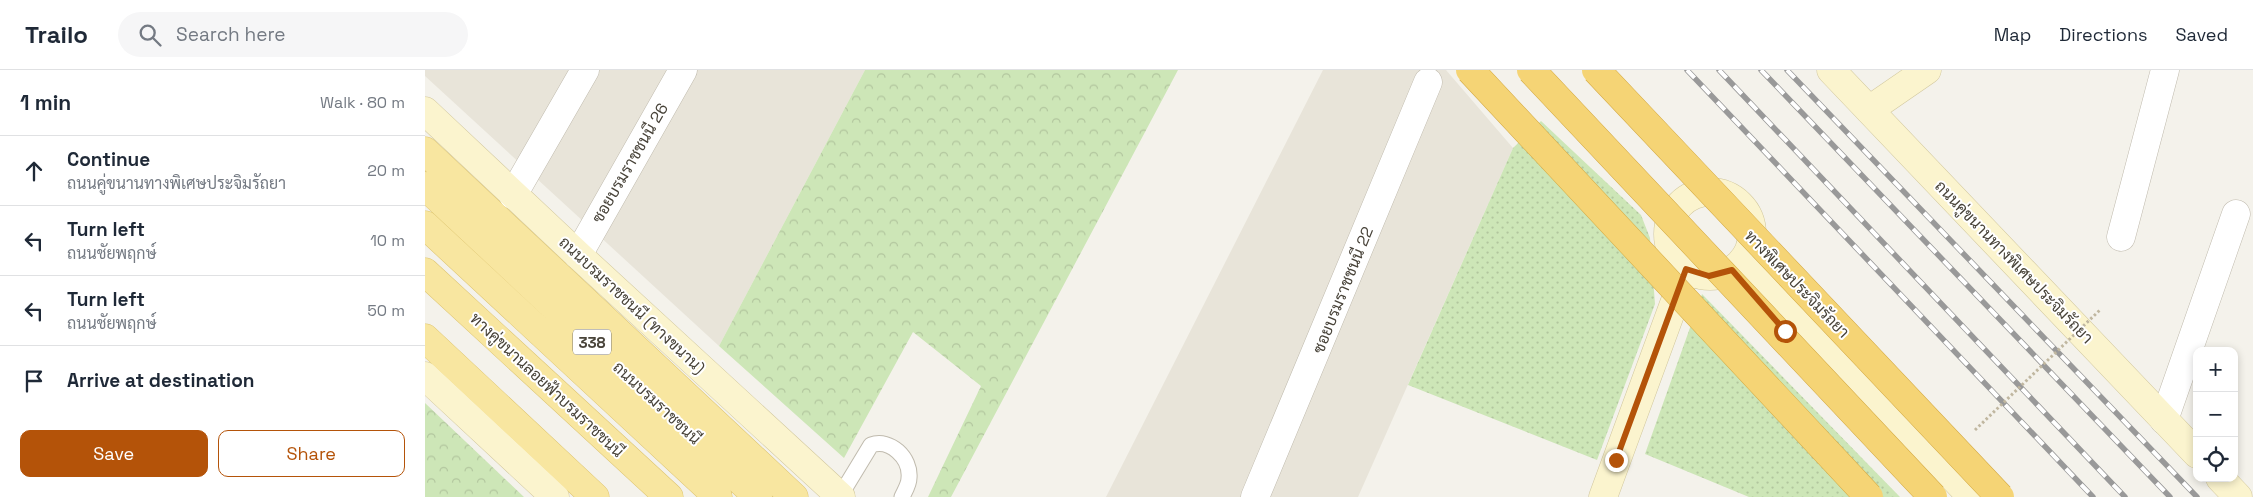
<!DOCTYPE html>
<meta charset="utf-8">
<style>
:root{--surface:#fff;--page:#f6f6f7;--text:#1f2937;--muted:#747a83;--line:#e0e1e3;--accent:#b45309}
body{margin:0;font-family:"Space Grotesk",Sarabun,sans-serif;background:var(--page);color:var(--text)}
.controls{position:absolute;right:15px;bottom:15px;display:grid;overflow:hidden;border-radius:10px;box-shadow:0 2px 8px #0003}
.controls button{width:45px;height:45px;display:grid;place-items:center;padding:0;border:0;border-bottom:1px solid var(--line);background:var(--surface);color:var(--text);font:25px sans-serif}
.stop{position:absolute;width:15px;height:15px;margin:-11px;border:4px solid #b45309;border-radius:50%;background:#fff}
.stop.end{background:#b45309;border-color:#fff;box-shadow:0 1px 5px #0008}
.list{margin:0;padding:0;list-style:none}
h2{display:flex;justify-content:space-between;align-items:center;height:65px;margin:0;padding:0 20px;font-size:21px}
h2 small{font-size:16px;font-weight:400;color:var(--muted)}
.list li{display:grid;grid-template-columns:32px 1fr auto;gap:15px;align-items:center;box-sizing:border-box;height:70px;padding:0 20px;border-top:1px solid var(--line)}
.list b{display:block;font-size:19px;white-space:nowrap}
.list p{margin:0;font-size:16px;white-space:nowrap;color:var(--muted)}
.list em{font-size:16px;font-style:normal;color:var(--muted)}
.actions{display:flex;gap:10px;padding:15px 20px}
.actions a{flex:1;padding:11px 0;border:1px solid var(--accent);border-radius:10px;text-align:center;font-size:18px;color:var(--accent)}
.actions .main{background:var(--accent);color:#fff}
.icon{flex:none;width:28px;height:28px;fill:none;stroke:currentColor;stroke-width:2;stroke-linecap:round;stroke-linejoin:round}
.map{position:relative;flex:none;width:1828px;height:427px;overflow:hidden}
header{display:flex;align-items:center;gap:30px;box-sizing:border-box;height:70px;padding:0 25px;background:var(--surface);border-bottom:1px solid var(--line)}
header strong{font-size:24px}
nav{display:flex;gap:28px;margin-inline-start:auto;font-size:18px}
.search{width:350px;height:45px;background:var(--page);display:flex;align-items:center;gap:12px;box-sizing:border-box;padding:0 18px;border-radius:28px;color:var(--muted);font-size:19px}
main{display:flex}
aside{flex:1;background:var(--surface)}
.map>svg:first-child{display:block}
</style>
<header>
<strong>Trailo</strong>
<div class="search"><svg class="icon" aria-label="search" viewBox="0 0 24 24"><circle cx="10" cy="10" r="6"/><path d="M15 15l6 6"/></svg>Search here</div>
<nav><a>Map</a><a>Directions</a><a>Saved</a></nav>
</header>
<main>
<aside>
<h2>1 min<small>Walk · 80 m</small></h2>
<ul class="list">
<li><svg class="icon" aria-label="ahead" viewBox="0 0 24 24"><path d="M12 20V5M6 11l6-6 6 6"/></svg><div><b>Continue</b><p>ถนนคู่ขนานทางพิเศษประจิมรัถยา</p></div><em>20 m</em></li>
<li><svg class="icon" aria-label="left" viewBox="0 0 24 24"><path d="M17 20v-9H6M10 6l-5 5 5 5"/></svg><div><b>Turn left</b><p>ถนนชัยพฤกษ์</p></div><em>10 m</em></li>
<li><svg class="icon" aria-label="left" viewBox="0 0 24 24"><path d="M17 20v-9H6M10 6l-5 5 5 5"/></svg><div><b>Turn left</b><p>ถนนชัยพฤกษ์</p></div><em>50 m</em></li>
<li><svg class="icon" aria-label="arrive" viewBox="0 0 24 24"><path d="M6 21V4h12l-3 4 3 4H6"/></svg><div><b>Arrive at destination</b></div></li>
</ul>
<div class="actions"><a class="main">Save</a><a>Share</a></div>
</aside>
<div class="map">
<svg width="1828" height="427" viewBox="0 0 1828 427">
<defs>
<pattern id="grass-dots" width="8" height="8" patternUnits="userSpaceOnUse" patternTransform="scale(1.25)"><rect width="8" height="8" fill="#cde6b7"/><path d="M2 2h.1M6 6h.1" fill="none" stroke="#b2c69e" stroke-width="1.8" stroke-linecap="round"/></pattern>
<pattern id="forest-crowns" width="20" height="18" patternUnits="userSpaceOnUse" patternTransform="scale(1.25)"><rect width="20" height="18" fill="#cde6b7"/><path d="M2 6a3 3 0 1 1 6 0M12 15a3 3 0 1 1 6 0" fill="none" stroke="#b2c69e"/></pattern>
</defs>
<rect width="100%" height="100%" fill="#f4f2eb"/>
<path fill="#e8e4d9" d="M0,0H440L294,276L0,6Z
M898,0H1021L1088,78L933,427H681Z"/>
<path fill="url(#grass-dots)" d="M1116,51L1216,145L1225,168L1230,234L1172,390L983,315L1088,78Z
M1277,224L1475,427H1324L1220,384Z"/>
<path fill="url(#forest-crowns)" d="M440,0H753L526,427H503L556,316L488,262L419,388L294,276Z
M0,333L99,427H0Z"/>
<g fill="none" stroke-linecap="round" stroke-linejoin="round">
<defs>
<path id="lane" d="M415,426L446,375C465,368 486,388 484,408C484,415 479,422 477,427"/>
<path id="street" d="M88,125L160,0
M1696,167L1740,0
M153,185L258,0
M1739,350L1811,144
M830,427L1003,12"/>
<path id="secondary" d="M1406,0L1772,384
M1444,40L1502,0
M0,41L153,185L416,427
M1243 164a42 42 0 1 1 84 0a42 42 0 1 1-84 0Z
M1319,190L1547,427
M0,306L130,427
M1795,408L1813,427
M1178,427L1261,201"/>
<path id="primary" d="M0,81L369,427
M0,116L333,427
M0,155L293,427
M0,202L244,427
M0,268L170,427"/>
</defs>
<use href="#lane" stroke="#c0bbae" stroke-width="17"/>
<use href="#street" stroke="#c0bbae" stroke-width="29"/>
<use href="#secondary" stroke="#d1c79d" stroke-width="29"/>
<use href="#primary" stroke="#ddc470" stroke-width="29"/>
<use href="#lane" stroke="#fff" stroke-width="15"/>
<use href="#street" stroke="#fff" stroke-width="28"/>
<use href="#secondary" stroke="#fbf4ce" stroke-width="28"/>
<use href="#primary" stroke="#f8e6a0" stroke-width="28"/>
<defs>
<path id="rail" d="M1262,0L1668,427
M1294,0L1700,427
M1336,0L1745,427
M1362,0L1772,427"/>
</defs>
<use href="#rail" stroke="#999" stroke-width="5.5"/>
<use href="#rail" stroke="#fff" stroke-width="4" stroke-dasharray="11" stroke-linecap="butt"/>
<defs>
<path id="highway-bridge" d="M1045,0L1444,427
M1106,0L1508,427
M1171,0L1575,427"/>
</defs>
<use href="#highway-bridge" stroke="#d4aa45" stroke-width="29" stroke-linecap="butt"/>
<path stroke="#c0b7a0" stroke-width="3" stroke-dasharray="2.5 2.5" stroke-linecap="butt" d="M1550,360L1676,239"/>
<use href="#highway-bridge" stroke="#f5d475" stroke-width="28"/>
</g>
<g fill="none" stroke-linecap="round" stroke-linejoin="round">
<path stroke="#b45309" stroke-width="6" d="M1191,390L1261,199L1284,206L1307,200L1360,261"/>
</g>
<g text-anchor="middle" dominant-baseline="central" stroke-width="4" stroke-linejoin="round" paint-order="stroke">
<rect fill="#fff" stroke="#7f7b74" stroke-width="1" x="148" y="259.5" width="38" height="25" rx="4"/>
<g font-size="15" font-weight="bold" fill="#484339">
<text x="167" y="272">338</text>
</g>
<g font-size="16" fill="#484339" stroke="#fff">
<text transform="translate(205 93) rotate(-60)">ซอยบรมราชชนนี 26</text>
<text transform="translate(1589 192) rotate(46)">ถนนคู่ขนานทางพิเศษประจิมรัถยา</text>
<text transform="translate(1372 214) rotate(46)">ทางพิเศษประจิมรัถยา</text>
<text transform="translate(918 220) rotate(-68)">ซอยบรมราชชนนี 22</text>
<text transform="translate(207 235) rotate(43)">ถนนบรมราชชนนี (ทางขนาน)</text>
<text transform="translate(122 315) rotate(43)">ทางคู่ขนานลอยฟ้าบรมราชชนนี</text>
<text transform="translate(232 333) rotate(43)">ถนนบรมราชชนนี</text>
</g>
</g>
</svg>
<div class="controls">
<button>+</button>
<button>−</button>
<button><svg class="icon" aria-label="locate" viewBox="0 0 24 24"><circle cx="12" cy="12" r="6"/><path d="M12 2v4M12 18v4M2 12h4M18 12h4"/></svg></button>
</div>
<div class="stop" style="left:1360px;top:261px"></div>
<div class="stop end" style="left:1191px;top:390px"></div>
</div>
</main>
